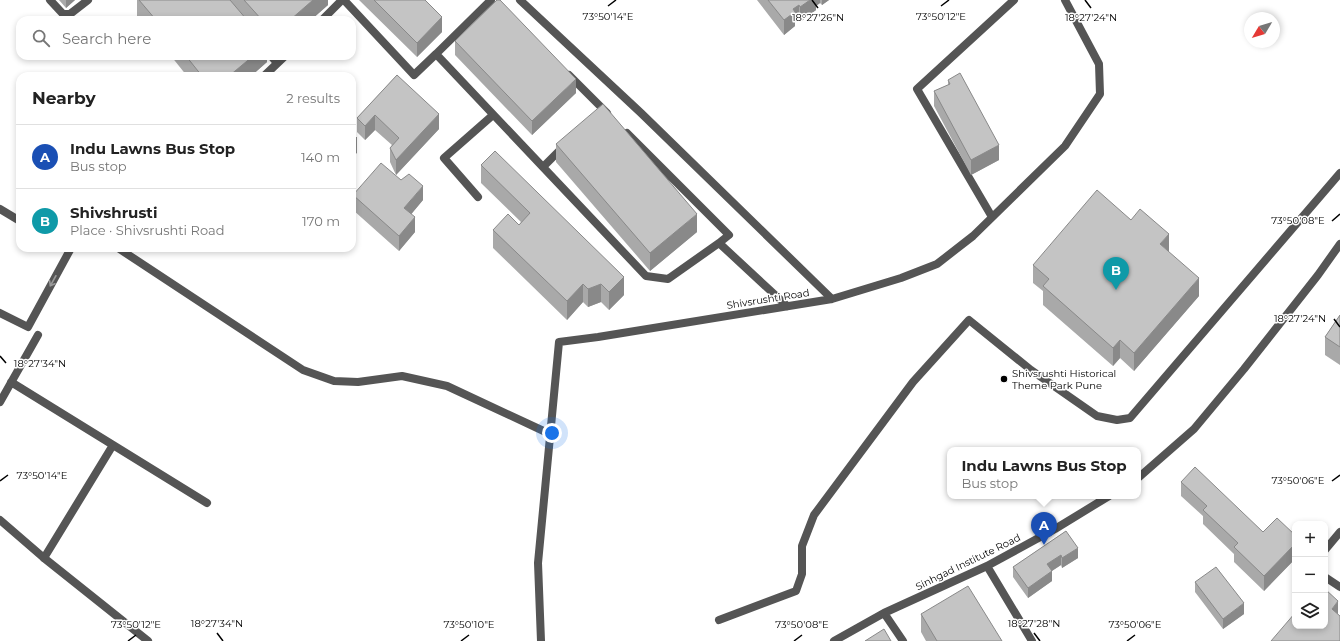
<!DOCTYPE html>
<meta charset="utf-8">
<style>
:root{--surface:#fff;--page:#f6f6f6;--text:#222;--muted:#767676;--line:#e0e0e0;--accent:#000}
body{margin:0;font-family:Montserrat,sans-serif;background:var(--page);color:var(--text)}
.controls{position:absolute;right:12px;bottom:12px;display:grid;overflow:hidden;border-radius:8px;box-shadow:0 2px 6px #0003}
.controls button{width:36px;height:36px;display:grid;place-items:center;padding:0;border:0;border-bottom:1px solid var(--line);background:var(--surface);color:var(--text);font:20px sans-serif}
.compass{position:absolute;left:1244px;top:12px;width:36px;height:36px;border-radius:50%;background:var(--surface);box-shadow:0 2px 6px #0003;rotate:232deg}
.you{position:absolute;left:552px;top:433px;width:14px;height:14px;margin:-10px;border:3px solid #fff;border-radius:50%;background:#1a73e8;box-shadow:0 0 0 6px #1a73e833}
.badge{display:grid;place-items:center;width:26px;height:26px;border-radius:50%;background:var(--accent);color:#fff;font-size:13px;font-weight:700}
.pin{position:absolute;translate:-50% -33px;filter:drop-shadow(0 1px 2px #0008)}
.pin::after{content:'';position:absolute;top:21px;width:14px;height:12px;background:inherit;clip-path:polygon(0 0,100% 0,50% 100%)}
.popup{position:absolute;left:947px;top:447px;width:194px;height:52px;box-sizing:border-box;display:grid;place-content:center;border-radius:8px;background:var(--surface);filter:drop-shadow(0 1px 3px #0005);font-size:13px;white-space:nowrap;color:var(--muted)}
.popup b{font-size:15px;color:var(--text)}
.popup::after{content:'';position:absolute;left:50%;top:100%;margin-left:-8px;border:8px solid transparent;border-top-color:var(--surface)}
.list{margin:0;padding:0;list-style:none}
h2{display:flex;justify-content:space-between;align-items:center;height:52px;margin:0;padding:0 16px;font-size:17px}
h2 small{font-size:13px;font-weight:400;color:var(--muted)}
.list li{display:grid;grid-template-columns:26px 1fr auto;gap:12px;align-items:center;box-sizing:border-box;height:64px;padding:0 16px;border-top:1px solid var(--line)}
.list b{display:block;font-size:15px;white-space:nowrap}
.list p{margin:0;font-size:13px;white-space:nowrap;color:var(--muted)}
.list em{font-size:13px;font-style:normal;color:var(--muted)}
.icon{flex:none;width:22px;height:22px;fill:none;stroke:currentColor;stroke-width:2;stroke-linecap:round;stroke-linejoin:round}
.map{position:relative;flex:none;width:1340px;height:641px;overflow:hidden}
.search{position:absolute;background:var(--surface);box-shadow:0 2px 6px #0003;left:16px;top:16px;width:340px;height:44px;display:flex;align-items:center;gap:10px;box-sizing:border-box;padding:0 14px;border-radius:12px;color:var(--muted);font-size:15px}
.panel{position:absolute;background:var(--surface);box-shadow:0 2px 6px #0003;left:16px;top:72px;width:340px;height:180px;border-radius:12px}
.map>svg:first-child{display:block}
</style>
<div class="map">
<svg width="1340" height="641" viewBox="0 0 1340 641">
<rect width="100%" height="100%" fill="#fff"/>
<g fill="none" stroke-linecap="round" stroke-linejoin="round">
<path stroke="#555" stroke-width="8" d="M50,0L63,14H70L88,0
M344,0L414,75L436,54L646,276L668,279L719,243L787,306
M322,20L342,0
M436,54L491,0
M271,56L277,63
M569,75L607,113
M264,76L285,56
M627,133L729,235L719,243
M543,167L563,147
M478,197L444,158L493,115
M0,209L20,221
M118,248L303,370L334,381L358,382L402,376L447,386L550,434
M0,313L28,327L70,250L66,248
M11,382L207,503
M0,402L38,335
M1325,550L1340,532
M44,558L113,445
M1325,577L1340,587
M719,620L796,591L802,574V546L814,515L913,382L969,320L1031,370L1097,416L1117,420L1130,418L1340,173"/>
<path stroke="#555" stroke-width="8" d="M520,0L641,113L832,299
M992,217L917,89L1014,0
M1138,478L1194,429L1244,369L1318,275L1340,244
M0,520L44,558L148,641
M987,566L1032,641
M884,613L903,641
M541,641L538,563L559,342L598,337L832,299L901,278L937,264L973,236L1065,146L1100,94L1099,64L1065,0
M834,641L884,613L987,566L1055,529L1109,496"/>
</g>
<path fill="#a9a9a9" d="M59,0H75L66,8Z
M137,0H328V5L311,20H141L137,16Z
M359,0H425L442,32L417,57Z
M757,0H829L822,5L820,3L816,6V10L800,22L799,19L795,22V26L784,35Z
M455,41L576,93L532,135L455,55Z
M171,56H267V62L251,76H187Z
M397,75L439,129L396,175L390,162V148L392,145L375,130L365,140L357,132V118Z
M948,80L999,160L971,175L934,106V91L948,85Z
M556,144L697,232L650,271L556,162Z
M481,165L624,295L609,310L601,302L588,307L583,302L567,320L493,248V230L519,225L521,222L481,183Z
M353,195L423,200L411,214L415,232L399,251L353,210Z
M1169,252L1199,296L1134,371L1120,358L1113,366L1043,305V291L1033,283V265Z
M1340,315V365L1325,355V337Z
M1181,482L1263,532L1295,535V559L1264,591L1234,562V554L1203,524V516L1181,496Z
M1066,531L1078,558L1062,568L1061,565L1052,571V581L1028,598L1013,577V567Z
M1195,582L1244,614L1223,629L1195,592Z
M921,614L1002,641H926L921,632Z"/>
<path fill="#898989" d="M66,0H75L66,8Z
M313,0H328V5L311,20H290Z
M810,0H820V3L816,6V10L800,22V7Z
M822,0H829L822,5Z
M799,5V19L795,22V26L784,35V20L793,9Z
M442,17V32L417,57V43Z
M253,56H267V62L251,76H229Z
M576,79V93L532,135V121Z
M439,114V129L396,175V160Z
M375,115V130L365,140V126Z
M355,128V140L357,138V153L352,157V131Z
M999,145V160L971,175V160Z
M423,186V200L404,223V208Z
M697,214V232L650,271V253Z
M415,217V232L399,251V236Z
M1169,234V252L1160,244Z
M624,277V295L609,310V292Z
M1199,278V296L1134,371V353Z
M583,284V302L567,320V301Z
M601,284V302L588,307V289Z
M1120,340V358L1113,366V348Z
M1295,544V559L1264,591V576Z
M1078,548V558L1062,568V558Z
M1061,555V565L1047,574V564Z
M1052,571V581L1028,598V588Z
M1338,601V619L1332,609Z
M1244,603V614L1223,629V619Z"/>
<path fill="#c4c4c4" stroke="#898989" d="M139,0H230L247,20H156Z
M244,0H313L290,20H262Z
M374,0H425L442,17L417,43Z
M497,0H500L576,79L532,121L455,41Z
M768,0H810L800,7L799,5L793,9L795,12L784,20Z
M186,56H253L229,76H202Z
M960,73L999,145L971,160L934,91L950,84L948,80Z
M397,75L439,114L396,160L390,148L399,138L375,115L365,126L357,118Z
M603,104L697,214L650,253L556,144Z
M352,124L355,128L352,131Z
M352,133L357,138L352,143Z
M495,151L624,277L609,292L601,284L588,289L583,284L567,301L493,230L508,214L519,225L530,213L481,165Z
M381,163L401,180L409,174L423,186L404,208L415,217L399,236L353,195Z
M1097,190L1131,220L1140,209L1169,234L1160,244L1199,278L1134,353L1120,340L1113,348L1043,286L1049,279L1033,265Z
M1340,315V347L1325,337Z
M1195,467L1263,532L1277,518L1295,535V544L1264,576L1234,547L1238,543L1203,510L1207,506L1181,482Z
M1066,531L1078,548L1062,558L1061,555L1047,564L1052,571L1028,588L1013,567Z
M1216,567L1244,603L1223,619L1195,582Z
M968,586L1002,641H937L921,614Z
M1325,589L1338,601L1332,609L1340,616V641H1271L1295,613V626H1325Z
M884,629L891,641H865Z"/>
<defs><path id="oneway-shaft" d="M-6 0H5M1.5-3L5.5 0L1.5 3" fill="none" stroke-width="1.6" stroke-linecap="round" stroke-linejoin="round"/></defs>
<use stroke="#999" href="#oneway-shaft" transform="translate(53 281) rotate(119)"/>
<path fill="none" stroke="#000" stroke-width="1.5" d="M812,0L818,8M1085,0L1091,8M608,6L616,0M941,6L949,0M1332,221L1340,214M1334,319L1340,327M0,356L6,363M0,481L8,475M1332,481L1340,475M217,633L223,641M1034,633L1040,641M128,641L136,635M461,641L469,635M794,641L802,635M1127,641L1135,635"/>
<circle fill="#000" stroke="#fff" stroke-width="1.5" cx="1004" cy="379" r="4"/>
<g text-anchor="middle" dominant-baseline="central" stroke-width="3" stroke-linejoin="round" paint-order="stroke">
<g font-size="10" fill="#000" stroke="#fff">
<text transform="translate(768 299) rotate(-9)">Shivsrushti Road</text>
<text transform="translate(968 562) rotate(-26)">Sinhgad Institute Road</text>
</g>
<g font-size="10" fill="#000" stroke="#fff" text-anchor="start">
<text x="1012" y="373">Shivsrushti Historical<tspan x="1012" dy="12">Theme Park Pune</tspan></text>
</g>
</g>
<g font-size="10" text-anchor="middle" fill="#000" stroke="#fff" stroke-width="3" stroke-linejoin="round" paint-order="stroke">
<text x="608" y="20">73°50'14"E</text>
<text x="941" y="20">73°50'12"E</text>
<text x="818" y="21">18°27'26"N</text>
<text x="1091" y="21">18°27'24"N</text>
<text x="1298" y="224">73°50'08"E</text>
<text x="1300" y="322">18°27'24"N</text>
<text x="40" y="367">18°27'34"N</text>
<text x="42" y="479">73°50'14"E</text>
<text x="1298" y="484">73°50'06"E</text>
<text x="217" y="627">18°27'34"N</text>
<text x="1034" y="627">18°27'28"N</text>
<text x="136" y="628">73°50'12"E</text>
<text x="469" y="628">73°50'10"E</text>
<text x="802" y="628">73°50'08"E</text>
<text x="1135" y="628">73°50'06"E</text>
</g>
</svg>
<div class="controls">
<button>+</button>
<button>−</button>
<button><svg class="icon" aria-label="layers" viewBox="0 0 24 24"><path d="M12 4l9 5-9 5-9-5zM3 14l9 5 9-5"/></svg></button>
</div>
<svg class="compass" viewBox="-18 -18 36 36"><path d="M0-13l5 13h-10z" fill="#e53935"/><path d="M0 13l5-13h-10z" fill="#767676"/></svg>
<div class="you"></div>
<div class="pin badge" style="left:1044px;top:545px;background:#1a4fb4">A</div>
<div class="popup"><b>Indu Lawns Bus Stop</b>Bus stop</div>
<div class="pin badge" style="left:1116px;top:290px;background:#0f9aa8">B</div>
<div class="search"><svg class="icon" aria-label="search" viewBox="0 0 24 24"><circle cx="10" cy="10" r="6"/><path d="M15 15l6 6"/></svg>Search here</div>
<section class="panel">
<h2>Nearby<small>2 results</small></h2>
<ul class="list">
<li><span class="badge" style="background:#1a4fb4">A</span><div><b>Indu Lawns Bus Stop</b><p>Bus stop</p></div><em>140 m</em></li>
<li><span class="badge" style="background:#0f9aa8">B</span><div><b>Shivshrusti</b><p>Place · Shivsrushti Road</p></div><em>170 m</em></li>
</ul>
</section>
</div>
